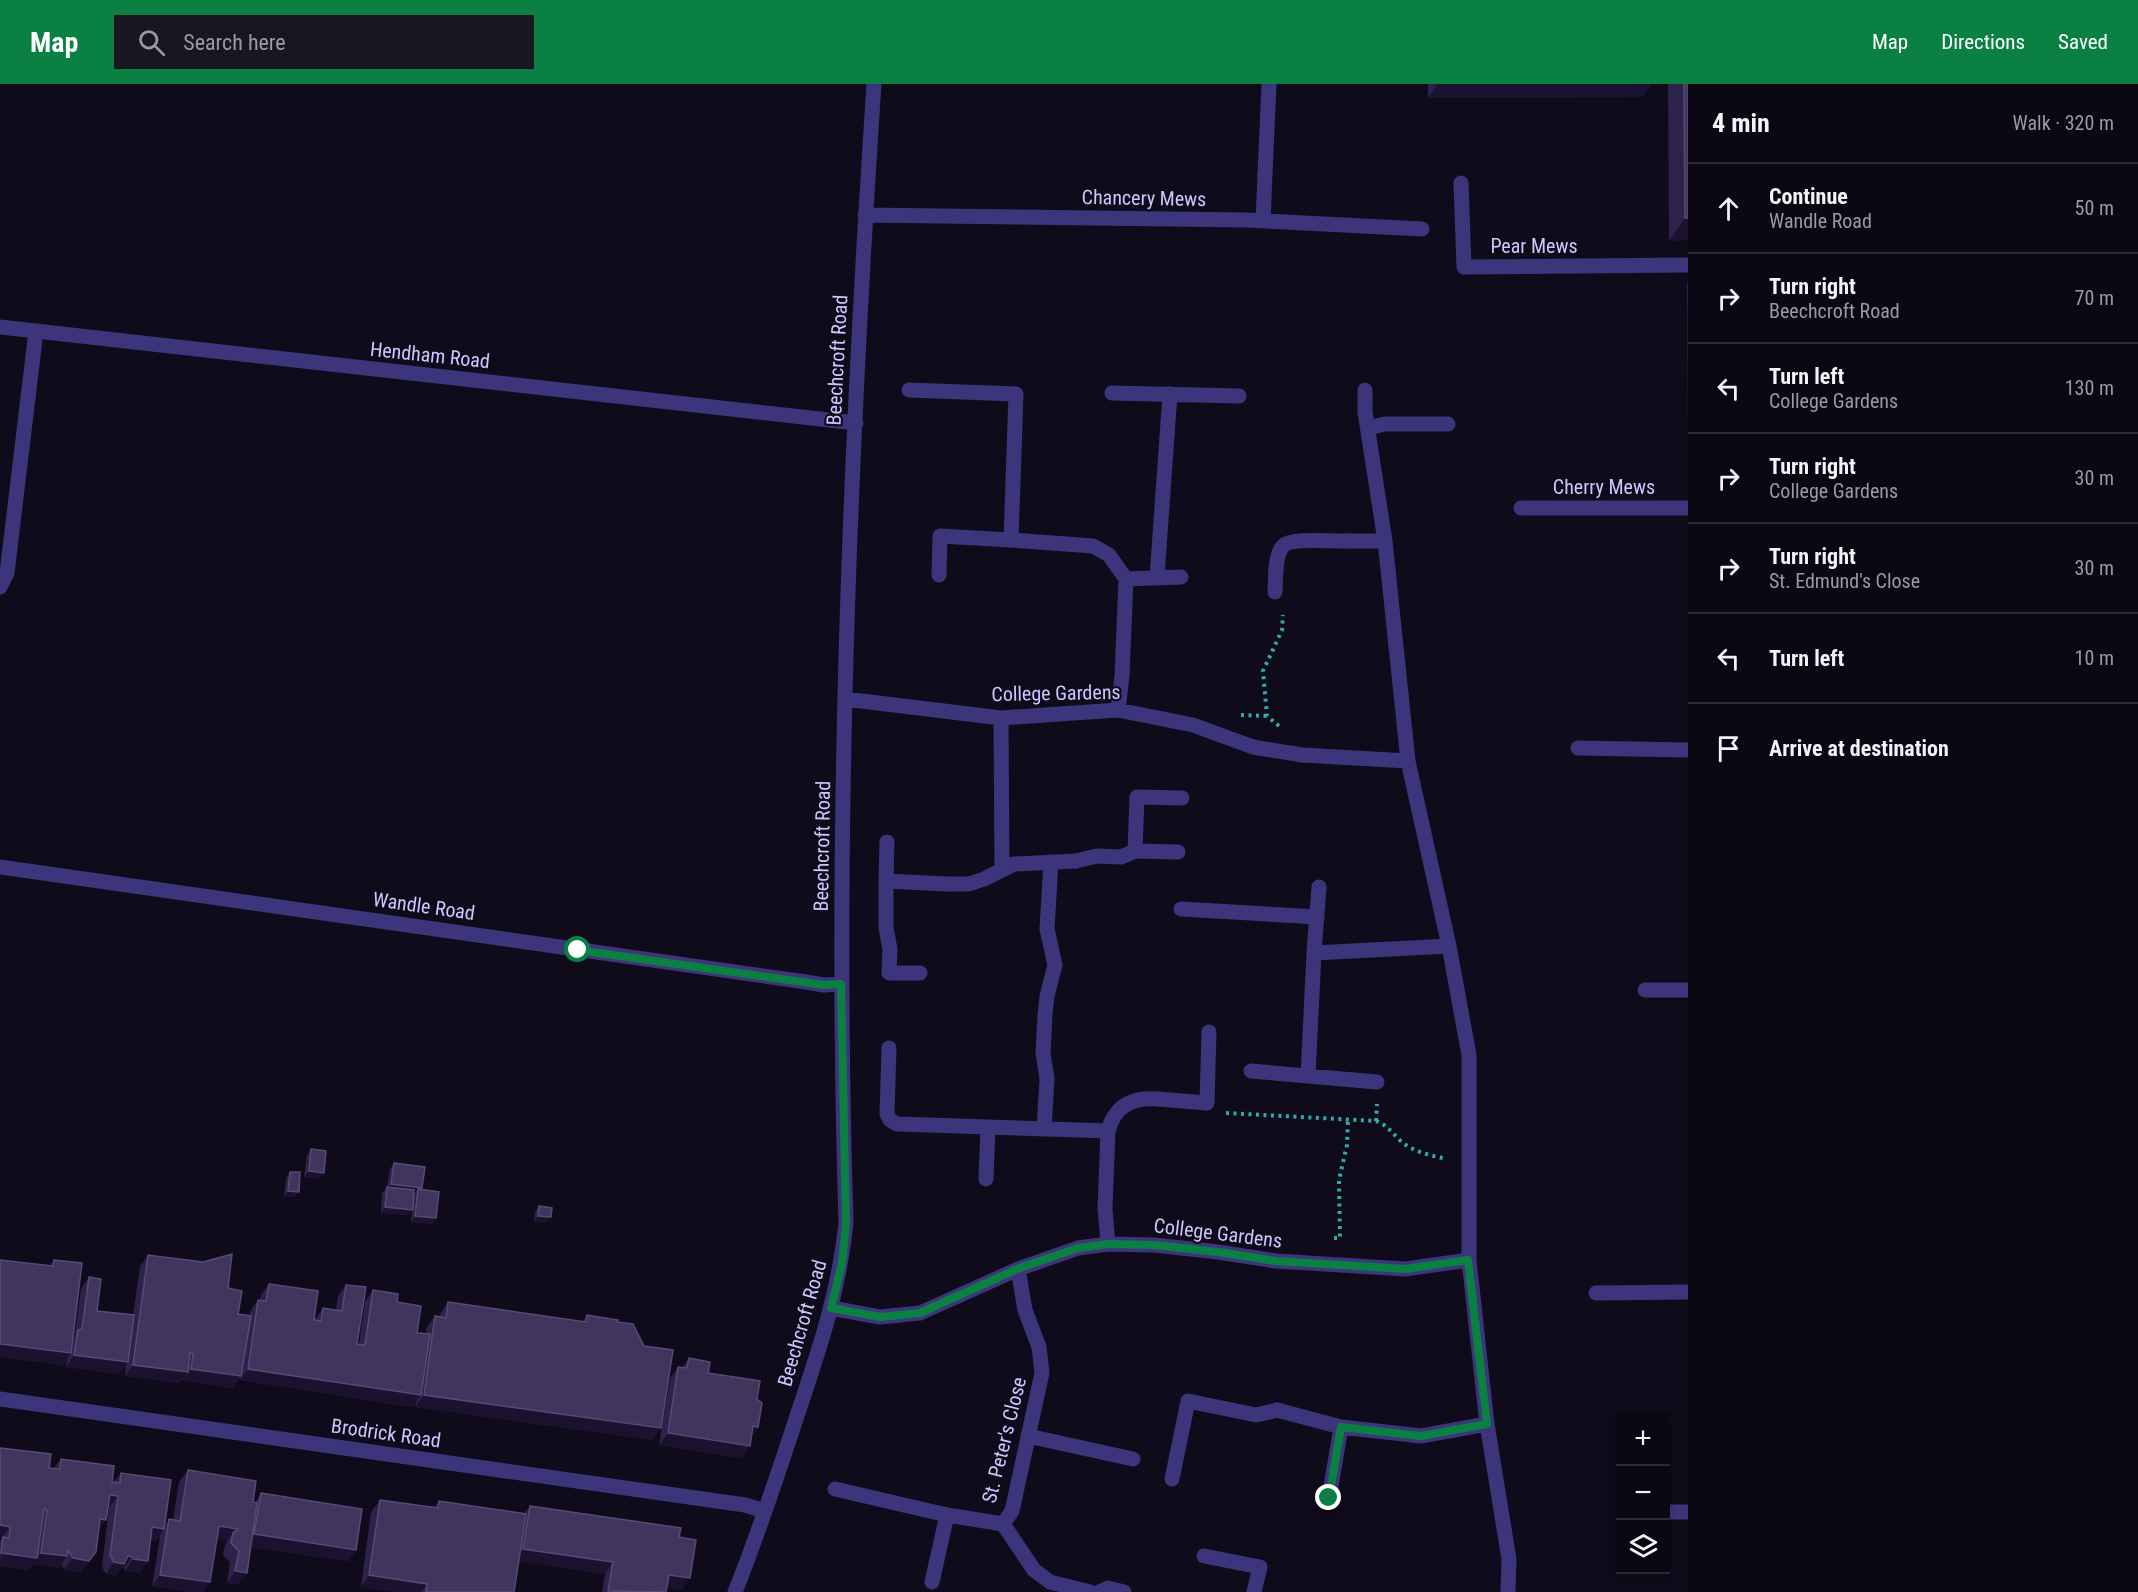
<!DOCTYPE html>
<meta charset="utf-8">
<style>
:root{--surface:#0b0814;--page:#191622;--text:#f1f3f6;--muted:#9a9aa0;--line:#2b2934;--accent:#0b8043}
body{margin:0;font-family:"Roboto Condensed",sans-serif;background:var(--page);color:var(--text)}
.controls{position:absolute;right:18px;bottom:18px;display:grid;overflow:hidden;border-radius:0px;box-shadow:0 3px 9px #0003}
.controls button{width:54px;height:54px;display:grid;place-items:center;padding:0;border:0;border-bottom:2px solid var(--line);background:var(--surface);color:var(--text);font:30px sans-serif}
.stop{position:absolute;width:18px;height:18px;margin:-14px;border:4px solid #0b8043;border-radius:50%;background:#fff}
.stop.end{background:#0b8043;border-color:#fff;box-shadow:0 2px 6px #0008}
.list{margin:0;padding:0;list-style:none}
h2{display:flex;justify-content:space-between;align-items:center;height:78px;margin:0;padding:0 24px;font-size:26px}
h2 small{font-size:20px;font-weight:400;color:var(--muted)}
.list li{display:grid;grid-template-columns:39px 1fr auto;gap:18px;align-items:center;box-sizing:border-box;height:90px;padding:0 24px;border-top:2px solid var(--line)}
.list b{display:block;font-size:22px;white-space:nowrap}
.list p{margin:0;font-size:20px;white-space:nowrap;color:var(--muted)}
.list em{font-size:20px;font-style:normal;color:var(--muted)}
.icon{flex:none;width:33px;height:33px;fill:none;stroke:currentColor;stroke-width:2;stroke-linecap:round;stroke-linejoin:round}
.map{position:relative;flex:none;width:1688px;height:1508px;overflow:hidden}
header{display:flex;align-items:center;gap:36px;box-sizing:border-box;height:84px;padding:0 30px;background:var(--accent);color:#fff}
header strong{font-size:28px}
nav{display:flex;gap:33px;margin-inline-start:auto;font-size:21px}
.search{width:420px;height:54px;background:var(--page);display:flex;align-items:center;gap:15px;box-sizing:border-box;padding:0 21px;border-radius:0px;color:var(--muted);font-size:22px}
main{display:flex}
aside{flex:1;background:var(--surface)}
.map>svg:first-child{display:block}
</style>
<header>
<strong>Map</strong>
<div class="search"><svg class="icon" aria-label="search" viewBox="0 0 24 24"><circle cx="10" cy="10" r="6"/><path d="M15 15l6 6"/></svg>Search here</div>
<nav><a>Map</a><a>Directions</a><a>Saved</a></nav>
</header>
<main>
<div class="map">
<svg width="1688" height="1508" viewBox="0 0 1688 1508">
<rect width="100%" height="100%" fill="#0f0b1b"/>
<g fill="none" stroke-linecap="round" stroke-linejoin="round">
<path stroke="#2bacad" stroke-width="4" stroke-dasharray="3 4.5" stroke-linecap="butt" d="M1241,631L1267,632
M1279,642L1267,632L1263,587L1282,546L1283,531
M1226,1029L1376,1037C1389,1041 1395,1054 1406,1061C1418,1069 1433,1072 1447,1075
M1376,1037L1377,1020
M1334,1154H1340L1339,1096L1347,1061L1348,1035"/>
<path stroke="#3d357b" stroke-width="15" d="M1265,90L1269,0
M909,306L1016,310L1011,456L940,452L939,491
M1365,306V328
M1112,309L1239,312
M1368,344L1385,340H1448
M1157,493L1170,310
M0,503L7,489L36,247
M1275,508C1276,495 1274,472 1283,462C1291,453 1333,458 1347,457
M887,758L886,797V844L890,865L889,889H920
M1135,767L1178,768
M1076,777L1097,772L1121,773L1135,767L1137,713L1182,714
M886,797L946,800
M1181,825L1317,833
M889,964L887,1030L890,1036L897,1040L1108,1047
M1158,1015L1207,1019L1209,948
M1044,1045L1047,995L1043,969L1045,931L1047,912L1055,881L1047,845L1051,778
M986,1095L988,1043
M1028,1352L1133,1375
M1172,1395L1188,1317L1256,1331L1277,1326
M1204,1472L1260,1483L1254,1508
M932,1498L947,1431
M1099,1508L1108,1504L1124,1508"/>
<path stroke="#3d357b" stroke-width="15" d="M1461,99L1464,183L1688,181
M865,131L1247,136L1422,145
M1263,137L1265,90
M0,243L856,339
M1365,328L1385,457L1408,677
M1521,424H1688
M1011,456L1093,462L1109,471L1126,495L1122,592L1118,626
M1347,457H1385
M1126,495L1181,493
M1001,634L1002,785
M1578,664L1688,666
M0,783L806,898L824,901L841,900
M946,800H969L984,795L1014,780L1076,777
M1314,869L1319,803
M1645,906H1688
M1251,987L1377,998
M1308,992L1314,869L1449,862
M1108,1160L1105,1124L1108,1047C1115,1021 1133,1013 1158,1015
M1469,1176L1487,1340L1509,1475L1508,1508
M1596,1209L1688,1208
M831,1224L880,1233L920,1229L1018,1185L1078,1164L1108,1160L1154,1161L1218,1168L1276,1177L1405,1185L1469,1176V971L1449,862L1408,677L1302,671L1253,663L1193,641L1118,626L1001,634L845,615
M0,1315L745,1421L765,1427
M1277,1326L1341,1343L1421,1352L1487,1340
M835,1405L947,1431L1003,1440L1012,1427L1042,1289L1039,1263L1025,1226L1018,1185
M1329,1414L1341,1343
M1666,1428H1688
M1003,1440L1034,1486L1050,1498L1090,1508
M735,1508C758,1451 777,1393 796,1335C818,1269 839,1209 846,1139C834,759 849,379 874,0"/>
</g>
<path fill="#2d234a" d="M1428,0H1651L1642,13L1428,14Z
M1668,0H1688V156L1669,157Z
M1688,197V360L1687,199Z
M311,1065L320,1095L304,1093L307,1071Z
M394,1079L421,1106L436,1134L432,1140L411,1138L412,1126L408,1131L381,1129L382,1109L387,1103L390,1085Z
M290,1088L299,1108L295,1113H284L286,1094Z
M539,1122L546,1139L534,1138L535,1128Z
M148,1171L228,1204L238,1230L250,1231V1228L258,1216H260L261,1211L269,1200L315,1236L323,1224L336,1226L338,1212L346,1201L357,1260H359L365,1218L373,1206L397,1218L417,1249L426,1250V1244L435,1232L440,1233V1230L448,1218L582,1238L587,1231L617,1238L653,1356L415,1323L416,1318L412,1323L240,1296V1293L233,1304L183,1296V1295L180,1299L125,1292L126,1280L119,1290L66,1283L67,1275L63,1281L0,1273V1176L50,1182L54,1176L73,1253L75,1250L81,1205L89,1193L97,1227L133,1231L140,1183Z
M689,1274L708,1289L757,1315L758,1343L752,1352L742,1374L659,1361L670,1295L678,1283L682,1284Z
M0,1364L49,1384H54L61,1375L112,1398H114L121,1389L165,1441L169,1435L173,1436L179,1398L188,1386L253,1418L255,1419L261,1409L356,1466L348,1477L250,1463L247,1489L238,1500L227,1499L230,1478L223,1471L225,1461L227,1457L217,1455L152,1503L160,1452L156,1457L151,1456L140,1489L125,1487L124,1484H121L116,1491L106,1490L102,1483L109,1424H108L81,1489L64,1486L61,1480L59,1484L33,1480V1479L29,1486L0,1482V1457L2,1454H0Z
M380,1416L434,1424L439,1417L524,1430L530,1422L679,1453L682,1506L667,1503L666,1508H602L605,1490L519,1477L514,1508H395L361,1503L371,1428Z"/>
<path fill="#1a122f" d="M1438,0H1651L1642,13L1428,14Z
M1685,134H1688V156L1669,157Z
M309,1087L324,1089L320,1095L304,1093Z
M391,1100L422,1104L418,1110V1105L415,1110L387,1106Z
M288,1107L299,1108L295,1113H284Z
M385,1123L413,1126L408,1131L381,1129Z
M415,1132L436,1134L432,1140L411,1138Z
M538,1132L551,1133L546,1139L534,1138Z
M0,1260L71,1269L63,1281L0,1273Z
M74,1271L128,1278L119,1290L66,1283Z
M133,1281L188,1288L180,1299L125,1292Z
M191,1285L241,1292L233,1304L183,1296Z
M248,1285L421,1311L412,1323L240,1296Z
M424,1311L661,1344L653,1356L415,1323Z
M753,1342L758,1343L750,1355Z
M668,1349L750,1362L742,1374L659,1361Z
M110,1411L118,1412L109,1424L102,1422Z
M100,1435L106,1436L98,1448Z
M0,1441L10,1443L2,1454H0Z
M219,1442L238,1445L233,1449L227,1457L211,1454Z
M152,1443L164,1445L156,1457L144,1455Z
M254,1450L356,1466L348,1477L246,1462Z
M523,1465L613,1478L605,1490L515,1477Z
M96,1468L81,1489L64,1486L73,1474Z
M1,1469L37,1474L29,1486L0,1482Z
M41,1469L67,1472L59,1484L33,1480Z
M128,1472L132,1473L124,1484H121L116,1491L106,1490L114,1478Z
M133,1475L148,1477L140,1489L125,1487Z
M235,1487L247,1489L238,1500L227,1499Z
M160,1491L210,1498L204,1508H188L152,1503Z
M369,1491L427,1500L421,1508H395L361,1503Z
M669,1491L690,1494L682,1506L660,1502Z"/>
<path fill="#3f355d" stroke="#564b76" stroke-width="1.5" d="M1684,0H1688V134H1685Z
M311,1065L326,1067L324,1089L309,1087Z
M394,1079L425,1083L422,1104L391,1100Z
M290,1088H300L299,1108L288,1107Z
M387,1103L414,1106L413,1126L385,1123Z
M418,1105L439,1108L436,1134L415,1132Z
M539,1122L552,1124L551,1133L538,1132Z
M232,1170L228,1204L242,1207L238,1230L251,1232L241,1292L191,1285L193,1270L190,1269L188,1288L133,1281L148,1171L203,1178Z
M0,1176L53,1182L54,1176L82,1179L71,1269L0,1260Z
M89,1193L101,1195L97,1227L134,1231L128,1278L74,1271L78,1246L82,1245Z
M269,1200L318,1207L314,1236L321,1237L323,1224L342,1227L346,1201L366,1203L357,1260L365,1261L373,1206L398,1210L397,1218L421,1222L417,1249L430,1250L421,1311L248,1285L258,1216L266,1217Z
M448,1218L586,1238L587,1231L618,1236L617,1238L633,1240L644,1262L673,1266L661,1344L424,1311L435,1232L446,1234Z
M689,1274L710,1278L708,1289L760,1297L757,1315L762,1319L758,1343L753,1342L750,1362L668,1349L678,1283L687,1284Z
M0,1364L51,1370L49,1384L60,1385L61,1375L114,1382L112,1398L120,1399L121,1389L171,1396L164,1445L152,1443L148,1477L133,1475L132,1473L128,1472L124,1480L114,1478L110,1471L118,1412L110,1411L106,1436L100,1435L96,1468L89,1477L73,1474L68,1466L67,1472L41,1469L47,1426L44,1425L37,1474L1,1469L3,1453L9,1454L10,1443L0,1441Z
M188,1386L256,1397L253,1418L257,1419L247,1489L235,1487L239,1467L231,1459L233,1449L238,1445L219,1442L210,1498L160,1491L169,1435L180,1437Z
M261,1409L362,1425L356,1466L254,1450Z
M380,1416L438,1424L439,1417L526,1430L514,1508H426L427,1500L369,1491Z
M530,1422L681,1444L679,1453L696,1456L690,1494L669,1491L666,1508L608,1507L613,1478L523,1465Z"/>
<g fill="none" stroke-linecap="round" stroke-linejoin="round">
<path stroke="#0b8043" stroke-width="8" d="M578,866L824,901L841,900L846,1139L842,1179L831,1224L880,1233L920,1229L1017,1185L1078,1164L1108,1160L1154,1161L1218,1168L1276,1177L1405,1185L1468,1176L1487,1340L1421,1352L1341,1343L1329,1414"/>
</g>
<g text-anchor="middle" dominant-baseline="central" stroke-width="4.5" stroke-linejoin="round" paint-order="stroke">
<g font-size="20" fill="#d0c5ff" stroke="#0f0b1b">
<text transform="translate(1144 114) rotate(1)">Chancery Mews</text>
<text x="1534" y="162">Pear Mews</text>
<text transform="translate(430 271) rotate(6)">Hendham Road</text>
<text transform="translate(837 276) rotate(-87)">Beechcroft Road</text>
<text x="1604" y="403">Cherry Mews</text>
<text transform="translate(1056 609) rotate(-1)">College Gardens</text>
<text transform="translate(822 762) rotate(-89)">Beechcroft Road</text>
<text transform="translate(424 822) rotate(8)">Wandle Road</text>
<text transform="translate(1218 1149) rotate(7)">College Gardens</text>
<text transform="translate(802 1239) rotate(-74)">Beechcroft Road</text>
<text transform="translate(386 1349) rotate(8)">Brodrick Road</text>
<text transform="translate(1004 1356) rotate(-76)">St. Peter's Close</text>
</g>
</g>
</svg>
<div class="controls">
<button>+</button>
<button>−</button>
<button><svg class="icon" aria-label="layers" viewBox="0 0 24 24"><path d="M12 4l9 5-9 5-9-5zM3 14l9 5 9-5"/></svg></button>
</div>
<div class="stop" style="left:578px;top:866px"></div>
<div class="stop end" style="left:1329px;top:1414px"></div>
</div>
<aside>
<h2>4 min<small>Walk · 320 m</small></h2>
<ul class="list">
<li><svg class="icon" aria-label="ahead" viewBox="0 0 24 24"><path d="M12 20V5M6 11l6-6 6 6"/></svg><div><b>Continue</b><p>Wandle Road</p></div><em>50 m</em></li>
<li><svg class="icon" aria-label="right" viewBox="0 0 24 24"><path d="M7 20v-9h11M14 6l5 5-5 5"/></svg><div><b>Turn right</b><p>Beechcroft Road</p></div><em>70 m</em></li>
<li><svg class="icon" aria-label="left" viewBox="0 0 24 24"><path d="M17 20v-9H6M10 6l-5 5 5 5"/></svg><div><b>Turn left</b><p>College Gardens</p></div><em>130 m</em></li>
<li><svg class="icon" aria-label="right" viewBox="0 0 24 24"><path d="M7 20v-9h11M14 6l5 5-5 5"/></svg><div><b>Turn right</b><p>College Gardens</p></div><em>30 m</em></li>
<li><svg class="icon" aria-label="right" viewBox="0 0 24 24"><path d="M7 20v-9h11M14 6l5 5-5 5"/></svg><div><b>Turn right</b><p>St. Edmund's Close</p></div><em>30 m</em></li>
<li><svg class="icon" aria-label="left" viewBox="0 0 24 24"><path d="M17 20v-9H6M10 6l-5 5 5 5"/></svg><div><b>Turn left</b></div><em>10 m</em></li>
<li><svg class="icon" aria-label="arrive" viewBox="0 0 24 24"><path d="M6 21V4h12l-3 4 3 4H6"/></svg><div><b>Arrive at destination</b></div></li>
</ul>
</aside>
</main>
